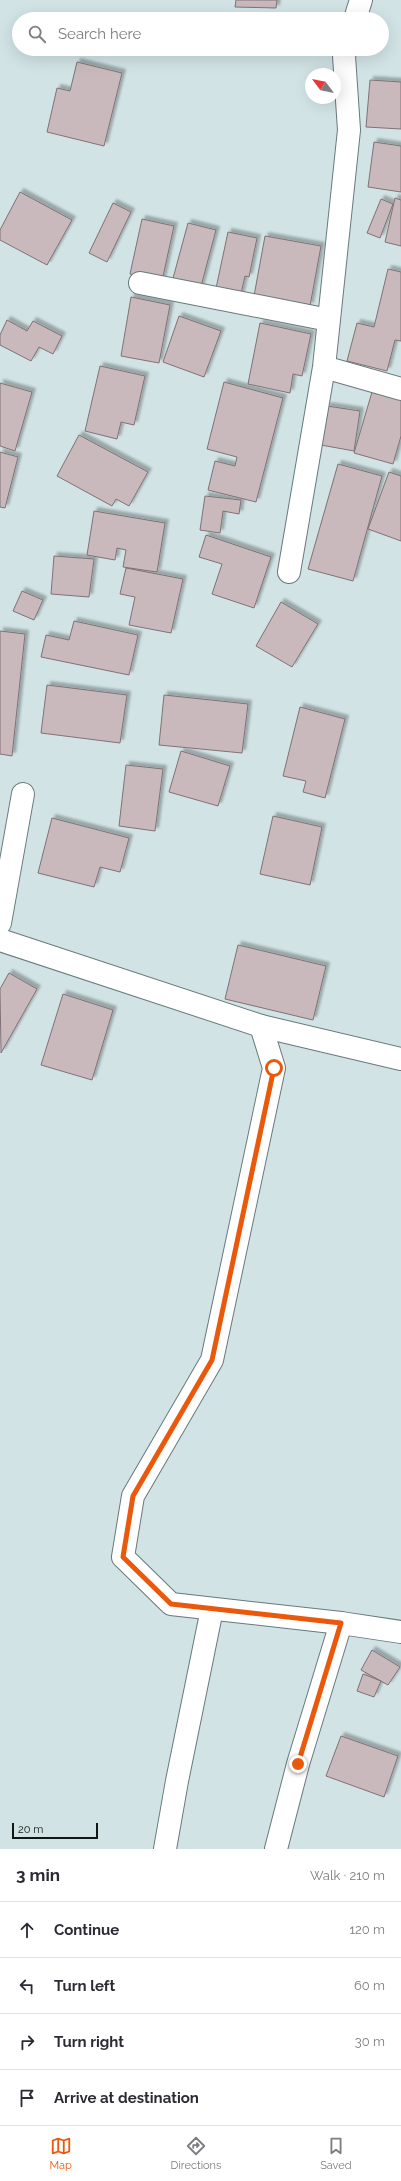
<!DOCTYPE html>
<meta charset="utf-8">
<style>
:root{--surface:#fff;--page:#f7f7f7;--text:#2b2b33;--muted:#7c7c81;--line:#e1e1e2;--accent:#ea580c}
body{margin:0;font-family:Raleway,sans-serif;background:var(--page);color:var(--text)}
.compass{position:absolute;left:305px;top:68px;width:36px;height:36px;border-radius:50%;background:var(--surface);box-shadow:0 4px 16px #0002;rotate:302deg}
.scale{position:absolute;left:12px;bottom:10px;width:86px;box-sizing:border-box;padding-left:4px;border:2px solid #101717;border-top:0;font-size:11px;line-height:14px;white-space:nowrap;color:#101717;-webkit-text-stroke:3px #d1e3e5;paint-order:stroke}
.stop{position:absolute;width:12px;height:12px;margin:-9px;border:3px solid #ea580c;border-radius:50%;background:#fff}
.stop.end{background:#ea580c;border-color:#fff;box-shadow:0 1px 4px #0008}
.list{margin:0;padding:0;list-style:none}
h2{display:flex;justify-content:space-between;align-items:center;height:52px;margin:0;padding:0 16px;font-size:17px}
h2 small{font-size:13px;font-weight:400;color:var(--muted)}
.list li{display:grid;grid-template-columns:26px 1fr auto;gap:12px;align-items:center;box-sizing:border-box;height:56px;padding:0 16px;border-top:1px solid var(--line)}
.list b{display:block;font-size:15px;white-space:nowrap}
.list em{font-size:13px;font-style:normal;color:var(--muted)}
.icon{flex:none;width:22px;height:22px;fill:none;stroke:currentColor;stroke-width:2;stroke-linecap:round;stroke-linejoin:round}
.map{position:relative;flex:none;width:401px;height:1849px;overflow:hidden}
.search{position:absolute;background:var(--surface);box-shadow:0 4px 16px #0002;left:12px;right:12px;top:12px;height:44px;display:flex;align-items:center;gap:10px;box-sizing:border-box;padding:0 14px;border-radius:22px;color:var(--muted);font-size:15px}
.sheet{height:276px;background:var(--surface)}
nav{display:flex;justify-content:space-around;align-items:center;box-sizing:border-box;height:56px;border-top:1px solid var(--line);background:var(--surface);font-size:11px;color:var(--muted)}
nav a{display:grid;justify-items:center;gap:2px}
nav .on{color:var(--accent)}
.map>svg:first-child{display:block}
</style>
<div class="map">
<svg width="401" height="1849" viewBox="0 0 401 1849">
<defs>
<filter id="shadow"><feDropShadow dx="3.5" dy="-3.5" stdDeviation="1" flood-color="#0004"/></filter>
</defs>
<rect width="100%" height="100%" fill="#d1e3e5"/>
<path fill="#c9b9bd" stroke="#807175" filter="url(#shadow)" d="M236,0H277L276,8L235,7Z
M77,62L122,73L104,146L47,132L57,88L70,91Z
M370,80L401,82V129L366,127Z
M374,142L401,146V192L368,187Z
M20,192L72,220L47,265L0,240V230Z
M395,198L401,200V246L385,242Z
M381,199L393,204L380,238L367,233Z
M113,203L131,212L107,262L89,253Z
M142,219L174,226L162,281L130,274Z
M188,223L216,230L200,290L172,282Z
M228,232L257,238L249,277L245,276L240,298L215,293Z
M265,236L321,246L310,306L254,296Z
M388,269L401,272V341L395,340L387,371L347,361L357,323L374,327Z
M131,297L170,305L159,363L121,356Z
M179,316L221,331L204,377L163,362Z
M7,320L27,331L33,321L62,336L53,354L39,347L31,361L0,345V335Z
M260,323L311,334L302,376L293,374L290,393L248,384Z
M100,366L145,376L134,425L121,422L117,439L85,431Z
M224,382L283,398L256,502L208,490L215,461L235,466L237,457L207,449Z
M0,383L32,392L15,451L0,446Z
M372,392L401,400V436L393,464L354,453Z
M327,406L360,411L354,451L321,445Z
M79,435L148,472L129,506L116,499L112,506L57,476Z
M0,452L18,457L5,508L0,507Z
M338,464L382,476L353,581L308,569Z
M389,472L401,476V541L368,529Z
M205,496L241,500L239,514L223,511L220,533L200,530Z
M94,511L165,523L157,572L123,567L126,550L117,548L115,560L87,555Z
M206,535L271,557L254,608L212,594L222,564L199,557Z
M54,556L94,559L89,597L51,594Z
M126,568L183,579L171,633L129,625L135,597L120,594Z
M22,591L43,600L34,620L13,611Z
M281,602L318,624L292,667L256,646Z
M74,621L138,635L129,675L41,657L46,635L69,640Z
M0,631L25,634L12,756L0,754Z
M47,685L127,695L120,743L41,733Z
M164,695L248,704L242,753L159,745Z
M300,707L345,719L325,798L303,792L306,781L283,776Z
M181,751L230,766L218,806L169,792Z
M126,765L163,769L155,831L119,826Z
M273,816L322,827L310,885L260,874Z
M52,818L129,838L120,872L100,867L94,887L38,873Z
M238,945L326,966L313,1020L225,999Z
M9,973L37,989L1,1053L0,989Z
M63,994L113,1010L92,1080L41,1065Z
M372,1650L400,1667L388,1685L361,1670Z
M363,1674L381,1681L374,1697L357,1691Z
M341,1736L398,1756L384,1797L326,1776Z"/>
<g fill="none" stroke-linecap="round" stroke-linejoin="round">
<defs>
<path id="minor" d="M355,19L361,0
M140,283L329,320
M324,367L401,389
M289,572L324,367L349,130L344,56L346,49
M0,923L23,794
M261,1026L401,1059
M165,1849L177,1781L212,1609
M276,1849L298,1764L341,1623"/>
<path id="tertiary" d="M0,940L261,1026L274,1068L212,1360L133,1496L123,1557L171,1604L341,1623L401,1632"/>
</defs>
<use href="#minor" stroke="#69797b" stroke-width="24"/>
<use href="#tertiary" stroke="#69797b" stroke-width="24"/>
<use href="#minor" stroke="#fff" stroke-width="22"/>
<use href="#tertiary" stroke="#fff" stroke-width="22"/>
</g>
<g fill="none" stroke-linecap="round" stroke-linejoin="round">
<path stroke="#ea580c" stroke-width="5" d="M274,1068L212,1360L133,1496L123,1557L171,1604L341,1623L298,1764"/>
</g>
</svg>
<svg class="compass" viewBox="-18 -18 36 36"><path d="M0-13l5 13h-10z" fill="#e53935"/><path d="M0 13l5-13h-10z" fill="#7c7c81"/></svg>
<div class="scale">20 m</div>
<div class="stop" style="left:274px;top:1068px"></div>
<div class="stop end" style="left:298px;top:1764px"></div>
<div class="search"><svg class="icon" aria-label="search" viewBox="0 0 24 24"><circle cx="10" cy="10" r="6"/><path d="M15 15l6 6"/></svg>Search here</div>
</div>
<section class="sheet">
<h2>3 min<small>Walk · 210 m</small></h2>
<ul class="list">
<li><svg class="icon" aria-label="ahead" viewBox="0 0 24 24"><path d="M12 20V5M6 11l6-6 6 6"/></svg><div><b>Continue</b></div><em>120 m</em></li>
<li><svg class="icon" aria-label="left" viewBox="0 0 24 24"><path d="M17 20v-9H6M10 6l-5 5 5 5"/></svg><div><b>Turn left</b></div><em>60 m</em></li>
<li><svg class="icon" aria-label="right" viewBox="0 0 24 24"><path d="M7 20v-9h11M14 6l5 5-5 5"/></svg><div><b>Turn right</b></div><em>30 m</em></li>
<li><svg class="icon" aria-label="arrive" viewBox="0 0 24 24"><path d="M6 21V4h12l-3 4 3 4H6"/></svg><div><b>Arrive at destination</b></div></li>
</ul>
</section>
<nav>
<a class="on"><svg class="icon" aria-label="map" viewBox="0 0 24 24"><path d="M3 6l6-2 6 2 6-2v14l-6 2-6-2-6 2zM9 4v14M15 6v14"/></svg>Map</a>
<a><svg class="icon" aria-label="directions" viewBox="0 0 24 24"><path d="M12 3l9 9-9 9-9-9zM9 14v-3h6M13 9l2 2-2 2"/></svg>Directions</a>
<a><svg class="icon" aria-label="saved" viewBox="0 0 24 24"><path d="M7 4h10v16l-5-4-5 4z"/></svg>Saved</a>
</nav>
